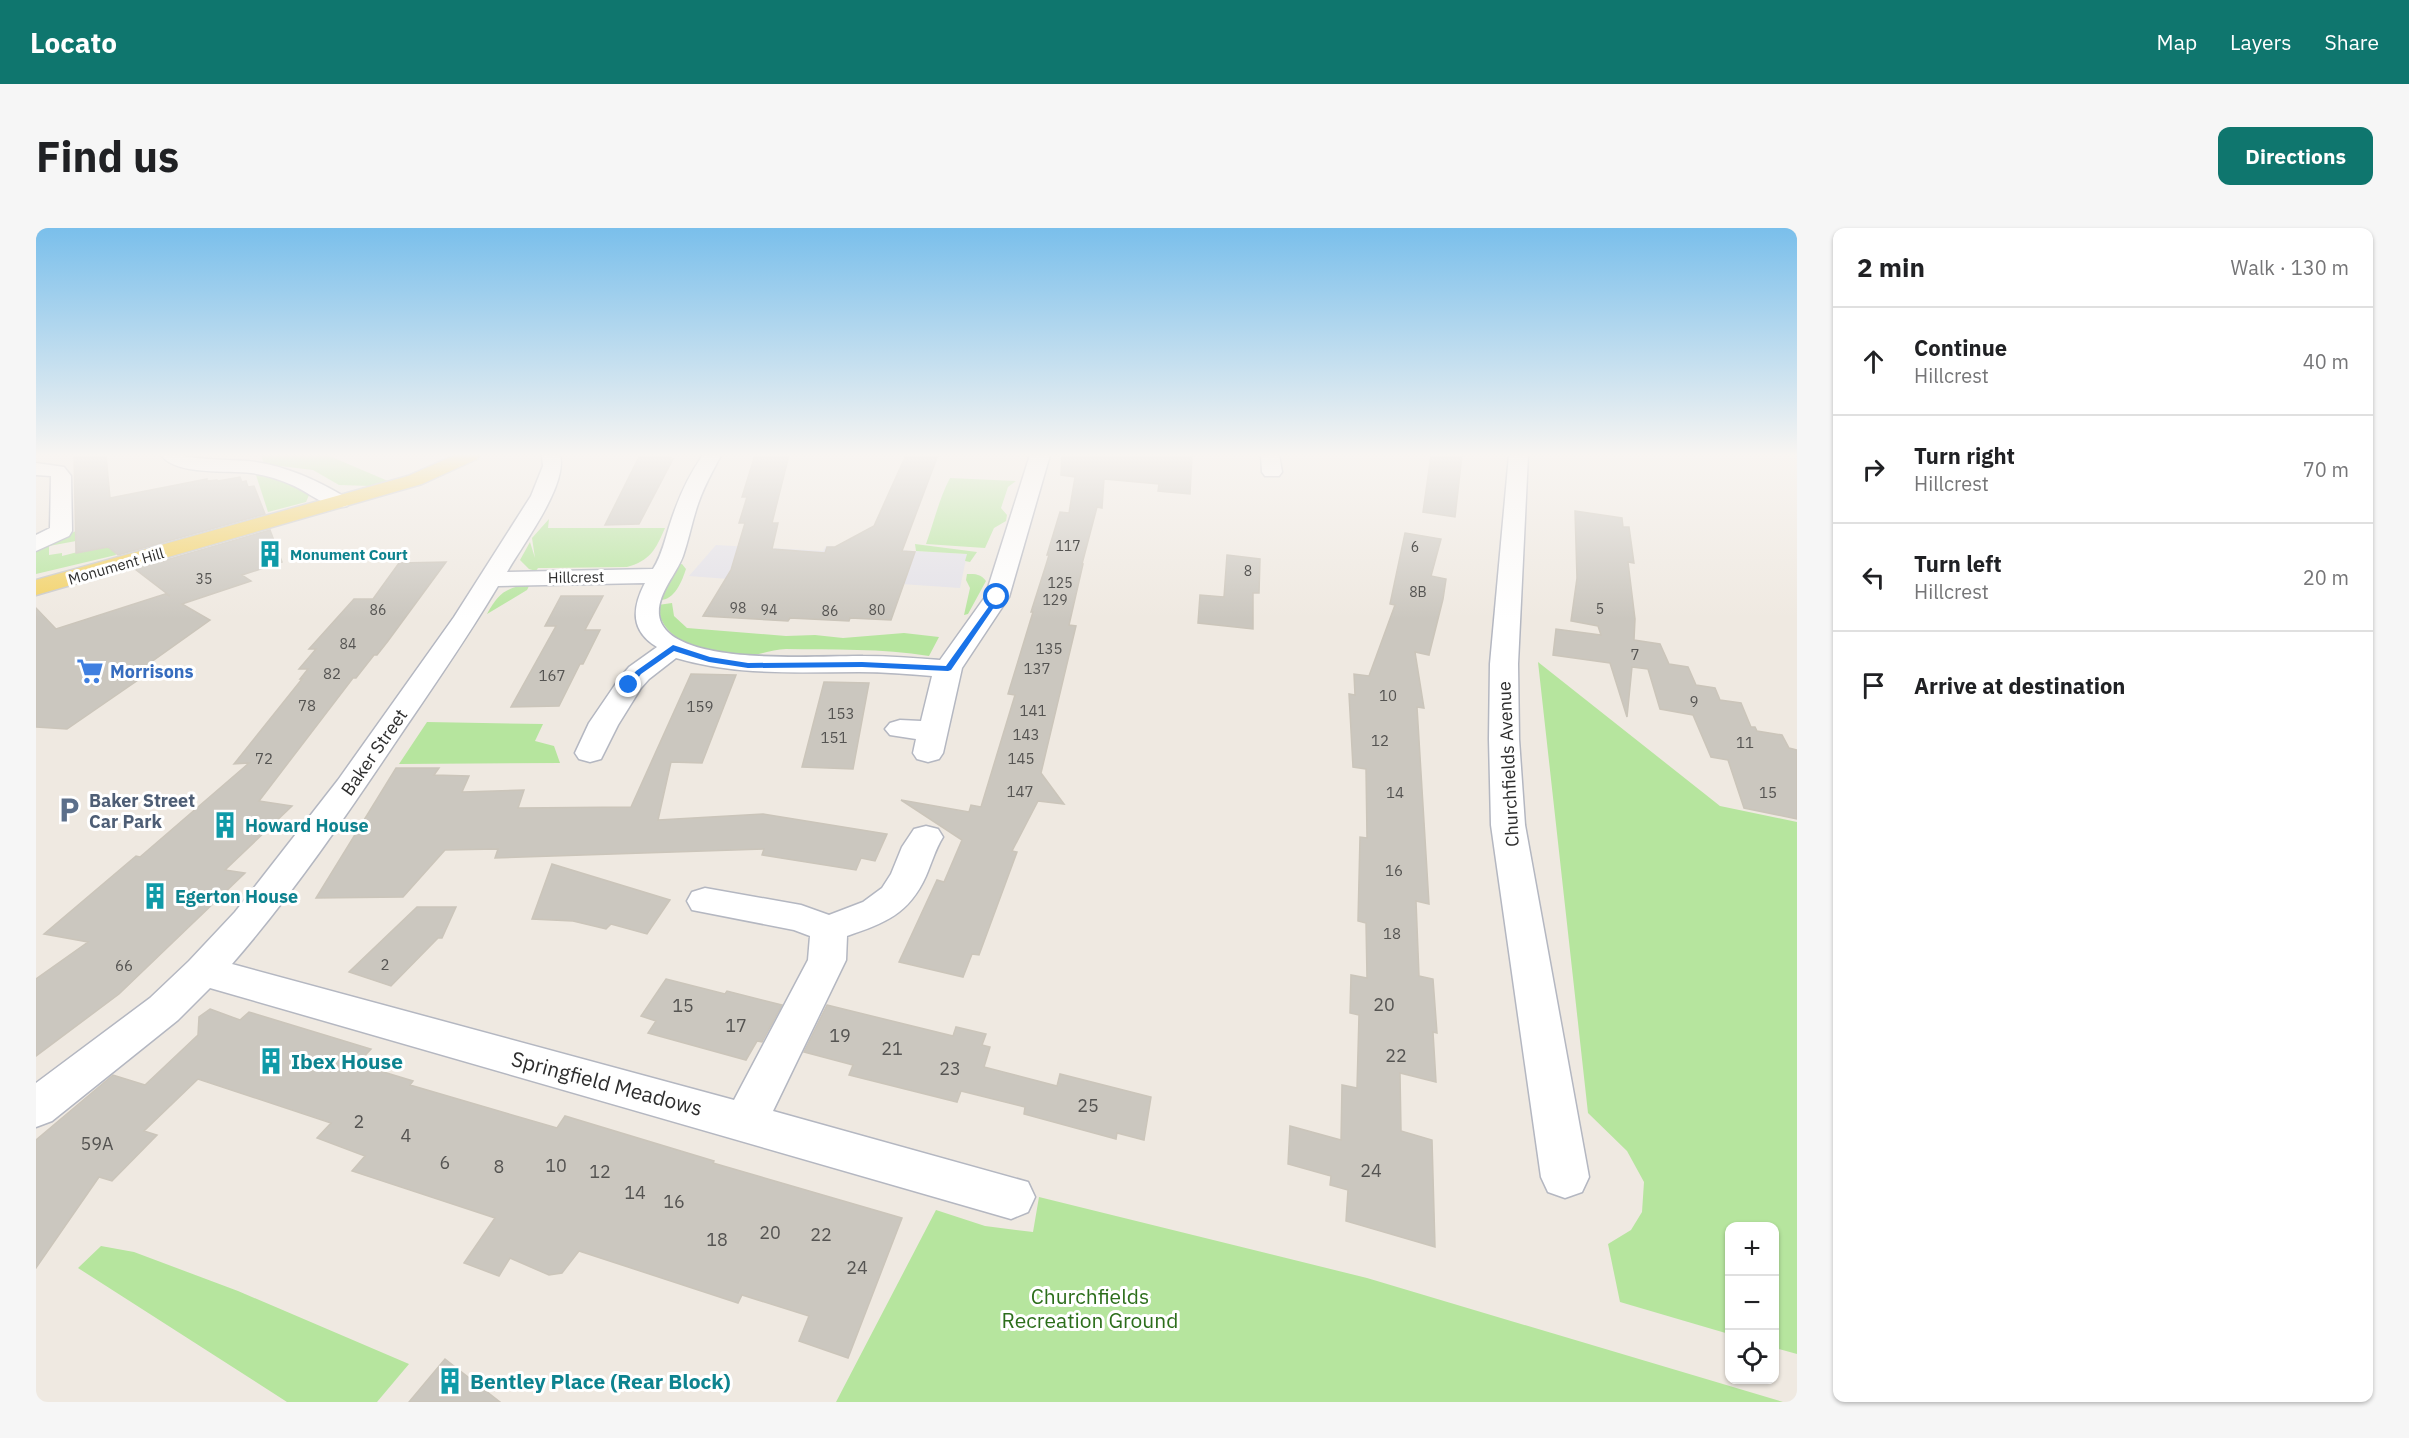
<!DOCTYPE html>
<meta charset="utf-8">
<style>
:root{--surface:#fff;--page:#f6f6f6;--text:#202124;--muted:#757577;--line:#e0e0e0;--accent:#0f766e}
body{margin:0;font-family:"IBM Plex Sans",sans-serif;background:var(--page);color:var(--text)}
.controls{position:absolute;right:18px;bottom:18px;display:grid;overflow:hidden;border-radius:12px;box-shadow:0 2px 4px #0004}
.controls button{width:54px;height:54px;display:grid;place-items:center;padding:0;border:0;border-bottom:2px solid var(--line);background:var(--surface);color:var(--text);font:30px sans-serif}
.stop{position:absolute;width:18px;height:18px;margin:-14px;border:4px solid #1a73e8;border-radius:50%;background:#fff}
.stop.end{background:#1a73e8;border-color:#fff;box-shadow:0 2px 6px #0008}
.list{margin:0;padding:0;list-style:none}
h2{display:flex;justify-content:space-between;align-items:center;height:78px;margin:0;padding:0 24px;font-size:26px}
h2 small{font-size:20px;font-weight:400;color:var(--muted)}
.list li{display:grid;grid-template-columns:39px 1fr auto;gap:18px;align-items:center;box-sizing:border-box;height:108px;padding:0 24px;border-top:2px solid var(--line)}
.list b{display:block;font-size:22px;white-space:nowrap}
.list p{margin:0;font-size:20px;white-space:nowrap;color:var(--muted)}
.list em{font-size:20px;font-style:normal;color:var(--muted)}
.icon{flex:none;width:33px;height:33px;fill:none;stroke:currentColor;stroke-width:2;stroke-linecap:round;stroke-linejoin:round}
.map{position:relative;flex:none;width:1761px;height:1174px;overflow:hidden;border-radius:12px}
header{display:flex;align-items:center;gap:36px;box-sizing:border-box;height:84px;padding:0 30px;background:var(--accent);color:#fff}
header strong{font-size:28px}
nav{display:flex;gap:33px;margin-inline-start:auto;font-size:21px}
.intro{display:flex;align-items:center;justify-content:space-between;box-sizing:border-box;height:144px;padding:0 36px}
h1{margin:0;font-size:42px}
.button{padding:15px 27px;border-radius:12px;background:var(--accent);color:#fff;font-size:21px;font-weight:700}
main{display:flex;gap:36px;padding:0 36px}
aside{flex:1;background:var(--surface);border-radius:12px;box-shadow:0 2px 4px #0004}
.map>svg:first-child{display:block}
</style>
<header>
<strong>Locato</strong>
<nav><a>Map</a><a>Layers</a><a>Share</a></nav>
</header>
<div class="intro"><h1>Find us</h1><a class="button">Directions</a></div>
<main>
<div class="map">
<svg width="1761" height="1174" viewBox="0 0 1761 1174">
<rect width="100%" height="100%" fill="#efe9e1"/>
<path fill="#e3e1e8" d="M680,317L787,323L790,318L931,326L924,360L777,350L773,357L653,348Z"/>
<path fill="#b6e59e" d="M225,227H291L352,253L335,258L303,257L277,242L228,236Z
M220,247L246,250L273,267L270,274L232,284Z
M914,250L980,253L972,259L965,280L971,287L970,293L958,300L949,320L890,316C898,294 903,271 914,250Z
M513,291L512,300H629C620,321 614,333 591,339L510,340H502L500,343L493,341L484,332L494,314L499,330L496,310Z
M40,303V313L13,318V327L26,325V328L77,315L80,327L0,346V321Z
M879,316L941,324L934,334L929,333L931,326L880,323Z
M646,336L650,341C646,353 639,372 624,372L640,337Z
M931,346C940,346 945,346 950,353L932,386L928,387L934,360L930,352Z
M494,356L491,362L451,386C463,364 470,360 494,356Z
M636,375L638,388L651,400L750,408L779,407L807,410L868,405L903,409L893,428C846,420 797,422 750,421C736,421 723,428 709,427C677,426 624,417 622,377Z
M1502,434L1684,578L1761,594V1126L1739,1120L1738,998H1694L1693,1106L1584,1074L1572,1016L1595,1002L1606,984L1608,954L1591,923L1552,885Z
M391,494L507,496L499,513L518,518L524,535L363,536Z
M1003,969L1331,1050L1747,1174H800L900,982L949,998L997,1004Z
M65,1018L98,1024L202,1063L373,1136L341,1174H251L42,1040Z"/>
<path fill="#cbc7bf" stroke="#cbc5ba" stroke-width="1.5" d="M38,227H70L74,270L171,251V253L181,252L182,253L204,249L206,254L210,253L212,259L218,258L229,286L82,327L72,319L40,325Z
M604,227H636L634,231H637L603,296L569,297Z
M719,227H753L736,295H742L736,321L789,325L791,319H799L838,298L870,227H902L866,323L879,324L855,392L814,390L813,393L754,390L752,393L667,388L695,342L709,295H703L711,269H706Z
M1026,227H1156L1154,266L1122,263L1123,256L1068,251L1066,280L1061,279L1046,336H1047L1033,397L1040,398L1005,545L1028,576L1002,573L976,623L981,624L943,727L936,726L927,749L863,734L901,652L908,654L926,612L865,572L933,584L935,577L945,579L979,467L972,466L997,384H995L1009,340L1013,327H1011L1024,284L1033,285L1039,249L1025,247Z
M1395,227H1426L1419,289L1387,284Z
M1539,283L1586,290L1587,299H1593L1598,335L1592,334L1599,391L1598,412L1624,416L1633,436L1652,439L1660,457L1679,460L1684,472L1705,475L1715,499H1719L1721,503L1746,507L1753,520L1761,522V591L1708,580L1692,532L1675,529L1657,487L1624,481L1612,441L1596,439L1591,489L1574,435L1517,427L1520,401L1565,407L1562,398L1535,393L1541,350Z
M234,302L246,334L206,347L215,353L146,376L174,392L104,442L115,443L31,501L0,499V380L20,401L129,366L134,368L99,341Z
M1369,305L1405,311L1395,348L1410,351L1407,371L1393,427L1379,424L1388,480L1381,479L1393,676L1380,673L1383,748L1397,751L1401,805L1397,804L1400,854L1364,845L1365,903L1396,912L1399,1019L1310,993L1312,962L1294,957L1295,948L1252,936L1254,898L1305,912L1306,857L1321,860L1323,787L1314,785L1315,747L1331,750L1330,695L1322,693L1324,609L1331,610L1330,541L1317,539L1313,466L1319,467L1318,446L1333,448L1359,377L1354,376Z
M1191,327L1224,331L1223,365H1217V401L1162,395L1164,367L1188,369Z
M410,334L352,413L341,427H338L320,450H317L223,573L256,578L189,642L209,645L83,766L0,828V751L52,714L8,706L100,628L104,629L213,535L198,536L266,451H264L272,441H263L280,421H273L318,371H337L363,335Z
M525,368H567L549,402H564L547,436H544L523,478L475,479L520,398H509Z
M655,446L700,447L666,535L635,534L622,592L727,586L851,606L839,633L825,630L820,642L726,627L728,621L459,630L462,621L409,622L367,669L280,670L360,540H403L398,547L433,548L426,564L488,562L482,580L595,579Z
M788,454L833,455L817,541L766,539Z
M516,636L634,672L611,706L575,696L570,701L537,693L496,691Z
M381,679H420L406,710H402L355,758L313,744Z
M630,751L689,766L691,763L746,777L726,814L721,813L710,832L612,805L620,793L605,788Z
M791,777L917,808L920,799L950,806L946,817L954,819L948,839L1021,858L1024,846L1115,869L1108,912L1081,905L1080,911L988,886L989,879L925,863L921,874L813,847L817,837L768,824Z
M174,781L204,792L213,784L335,821L321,836L377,853L374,857L521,900L529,888L678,933L677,935L866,990L812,1130L763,1113L773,1088L706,1067L702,1075L543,1023L526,1045L513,1047L474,1030L463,1048L428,1035L459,990L316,943L329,928L281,910L295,895L162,851L108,903L121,907L76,953L63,949L0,1040V912L77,847L109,857L162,807L163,789Z
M409,1131L464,1174H373Z"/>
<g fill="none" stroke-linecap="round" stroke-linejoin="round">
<defs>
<path id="minor" d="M125,227C141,226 155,230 171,231C185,232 199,232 212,233C249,237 280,252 311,270L314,274L311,278C293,283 273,264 256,257C243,251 230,247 215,245C193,242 140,248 125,227Z
M506,227H524C532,257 487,316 471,344L617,341C626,327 629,311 634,296C642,271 652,248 667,227H685C677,243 668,258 662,276C656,293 653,311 647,328C640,347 621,366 623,387C630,441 788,427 827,428C853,428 878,430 904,432L949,369L994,227H1014L973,369L926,440L907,525L903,531L892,534L881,531L877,525L880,511L854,507L849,501L854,495L864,492L885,493L896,448C872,446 847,444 823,444C761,444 701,448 640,430L613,451L605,460L582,497L565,531L554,534L543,531L539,525L553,495L583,451L593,439L621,419C594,403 596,380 609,355L462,358C430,412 394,463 359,515C308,591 256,667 196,736L698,872L772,732L774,708L758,702L656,682L651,673L656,664L669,660L765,677L793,687L827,674L846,660L855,646L866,619L878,601L890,598L902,601L907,609C899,622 896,634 890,648C873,686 849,695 811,708L810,732L737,883L992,954L999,969L992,984L975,991L174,760L142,792L16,893L0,899V855L114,770L153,733L199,684L302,552L418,389L495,268L507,238Z
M1225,227H1243L1246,244L1243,248H1229L1226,244Z
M1473,227H1492L1482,436L1483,511L1489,597L1553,949L1546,964L1529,970L1512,964L1505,949L1455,597L1453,511L1454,436Z
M0,235L28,239L35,248L36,303L33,308L0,323V307L14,300L15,248L0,247Z"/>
<path id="primary" d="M419,227H444L441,231L386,256L0,367V352L372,248Z"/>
</defs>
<use href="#minor" stroke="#b4b7c1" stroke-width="3"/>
<use href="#primary" stroke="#c9c9c9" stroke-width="3"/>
<use href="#minor" fill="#fff" fill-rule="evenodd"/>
<use href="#primary" fill="#f2d163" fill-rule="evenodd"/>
</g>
<linearGradient id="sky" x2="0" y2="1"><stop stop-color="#7abfeb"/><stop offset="0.58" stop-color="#f8f5f2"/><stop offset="1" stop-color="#f8f5f2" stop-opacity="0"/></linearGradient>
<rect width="1761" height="391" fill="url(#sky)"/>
<path fill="#1a73e8" d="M961,367L965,369L915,442L912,443L826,439L712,440L673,434L638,423L605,446L596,458L589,457L600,443L637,417L674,429L712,435L826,434L910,438Z"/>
<defs>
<symbol id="building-bare" viewBox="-9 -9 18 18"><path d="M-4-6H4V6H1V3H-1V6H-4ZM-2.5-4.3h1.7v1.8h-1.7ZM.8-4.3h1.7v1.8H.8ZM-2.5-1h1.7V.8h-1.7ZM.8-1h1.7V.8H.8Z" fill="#0f9aa8" stroke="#fff" stroke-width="2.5" paint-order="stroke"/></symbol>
<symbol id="supermarket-bare" viewBox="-9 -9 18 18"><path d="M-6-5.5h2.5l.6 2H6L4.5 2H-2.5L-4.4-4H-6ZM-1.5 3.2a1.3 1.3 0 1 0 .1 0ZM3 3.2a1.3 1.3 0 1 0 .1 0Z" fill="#3f7fe0" stroke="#fff" stroke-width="2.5" paint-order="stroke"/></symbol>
<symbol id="parking-bare" viewBox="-9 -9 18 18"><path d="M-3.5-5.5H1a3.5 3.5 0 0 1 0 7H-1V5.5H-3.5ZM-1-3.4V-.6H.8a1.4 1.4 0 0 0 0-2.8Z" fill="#5c6f8a" stroke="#fff" stroke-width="2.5" paint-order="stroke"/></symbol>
</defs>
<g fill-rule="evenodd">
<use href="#building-bare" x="215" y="307" width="38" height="38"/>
<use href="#supermarket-bare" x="35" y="424" width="38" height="38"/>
<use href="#parking-bare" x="14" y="563" width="38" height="38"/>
<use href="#building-bare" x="170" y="578" width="38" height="38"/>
<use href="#building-bare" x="100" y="649" width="38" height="38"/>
<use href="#building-bare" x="216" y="814" width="38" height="38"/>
<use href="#building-bare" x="395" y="1134" width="38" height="38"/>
</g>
<g text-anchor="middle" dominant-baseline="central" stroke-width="6" stroke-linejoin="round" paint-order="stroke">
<g font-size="14" fill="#555452">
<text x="1032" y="318">117</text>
<text x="1379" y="319">6</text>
<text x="1212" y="343">8</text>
<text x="168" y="351">35</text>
<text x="1024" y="355">125</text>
<text x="1382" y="364">8B</text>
<text x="1019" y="372">129</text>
<text x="702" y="380">98</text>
<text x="1564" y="381">5</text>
<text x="342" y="382">86</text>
<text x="733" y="382">94</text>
<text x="841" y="382">80</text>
<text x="794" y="383">86</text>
<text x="312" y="416">84</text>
</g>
<g font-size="15" font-weight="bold" fill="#0d838f" stroke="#fff" text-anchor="start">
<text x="254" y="326">Monument Court</text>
</g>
<g font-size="15" fill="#2e2e2e" stroke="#fff">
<text transform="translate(80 338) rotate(-16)">Monument Hill</text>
<text transform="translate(540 349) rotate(-1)">Hillcrest</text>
</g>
<g font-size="15" fill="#555452">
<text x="1013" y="420">135</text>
<text x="1599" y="426">7</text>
<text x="1001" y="440">137</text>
<text x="296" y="445">82</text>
<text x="516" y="447">167</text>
<text x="1352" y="467">10</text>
<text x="1658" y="473">9</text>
<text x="271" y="477">78</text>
<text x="664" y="478">159</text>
<text x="997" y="482">141</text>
<text x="805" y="485">153</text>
<text x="990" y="506">143</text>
<text x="798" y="509">151</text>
<text x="1344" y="512">12</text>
<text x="1709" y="514">11</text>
<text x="228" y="530">72</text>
<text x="985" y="530">145</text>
<text x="984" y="563">147</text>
<text x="1359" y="564">14</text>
<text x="1732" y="564">15</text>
<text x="1358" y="642">16</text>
<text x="1356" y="705">18</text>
<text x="349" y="736">2</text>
<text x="88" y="737">66</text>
</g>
<g font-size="18" font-weight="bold" fill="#366cbe" stroke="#fff" text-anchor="start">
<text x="74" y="443">Morrisons</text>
</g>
<g font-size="18" fill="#2e2e2e" stroke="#fff">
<text transform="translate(338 524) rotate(-55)">Baker Street</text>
<text transform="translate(1472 536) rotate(-93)">Churchfields Avenue</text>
</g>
<g font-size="18" font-weight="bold" fill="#4e5e75" stroke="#fff" text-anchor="start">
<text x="53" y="572">Baker Street<tspan x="53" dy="21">Car Park</tspan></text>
</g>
<g font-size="18" font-weight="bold" fill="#0d838f" stroke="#fff" text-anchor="start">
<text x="209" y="597">Howard House</text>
<text x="139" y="668">Egerton House</text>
</g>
<g font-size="18" fill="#555452">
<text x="1348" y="776">20</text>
<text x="647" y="777">15</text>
<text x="700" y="797">17</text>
<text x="804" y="807">19</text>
<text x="856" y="820">21</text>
<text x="1360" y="827">22</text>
<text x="914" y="840">23</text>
<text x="1052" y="877">25</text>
<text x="323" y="893">2</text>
<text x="370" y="907">4</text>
<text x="61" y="915">59A</text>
<text x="409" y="934">6</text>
<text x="520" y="937">10</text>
<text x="463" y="938">8</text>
<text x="1335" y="942">24</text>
<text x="564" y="943">12</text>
<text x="599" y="964">14</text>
<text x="638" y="973">16</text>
<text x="734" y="1004">20</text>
<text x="785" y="1006">22</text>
<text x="681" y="1011">18</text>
<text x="821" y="1039">24</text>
</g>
<g font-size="21" font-weight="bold" fill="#0d838f" stroke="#fff" text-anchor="start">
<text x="255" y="833">Ibex House</text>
<text x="434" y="1153">Bentley Place (Rear Block)</text>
</g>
<g font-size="21" fill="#2e2e2e" stroke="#fff">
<text transform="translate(571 855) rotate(15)">Springfield Meadows</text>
</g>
<g font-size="21" fill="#2c6e1b" stroke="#fff">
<text x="1054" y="1068">Churchfields<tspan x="1054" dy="24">Recreation Ground</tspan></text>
</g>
</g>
</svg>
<div class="controls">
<button>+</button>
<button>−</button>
<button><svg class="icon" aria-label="locate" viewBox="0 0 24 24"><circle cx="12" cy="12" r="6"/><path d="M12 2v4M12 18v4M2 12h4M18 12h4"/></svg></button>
</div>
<div class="stop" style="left:961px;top:369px"></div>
<div class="stop end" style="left:593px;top:457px"></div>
</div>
<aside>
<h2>2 min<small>Walk · 130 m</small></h2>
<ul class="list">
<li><svg class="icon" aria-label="ahead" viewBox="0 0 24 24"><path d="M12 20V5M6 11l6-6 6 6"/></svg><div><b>Continue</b><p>Hillcrest</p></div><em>40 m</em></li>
<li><svg class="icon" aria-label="right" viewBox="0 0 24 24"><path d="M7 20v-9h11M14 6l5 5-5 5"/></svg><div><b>Turn right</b><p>Hillcrest</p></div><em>70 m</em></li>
<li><svg class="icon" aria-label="left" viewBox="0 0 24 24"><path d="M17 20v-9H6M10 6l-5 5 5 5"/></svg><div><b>Turn left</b><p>Hillcrest</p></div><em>20 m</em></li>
<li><svg class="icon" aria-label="arrive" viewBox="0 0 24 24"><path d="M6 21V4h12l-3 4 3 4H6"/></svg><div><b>Arrive at destination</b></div></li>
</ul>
</aside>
</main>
